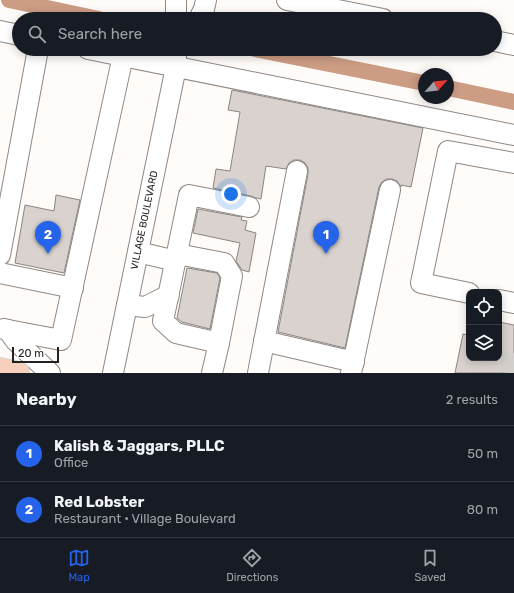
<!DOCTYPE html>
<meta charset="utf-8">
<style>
:root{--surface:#171b24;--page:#242831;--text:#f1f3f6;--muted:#9ea1a6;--line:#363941;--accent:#2563eb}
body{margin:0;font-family:Rubik,sans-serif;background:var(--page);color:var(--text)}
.controls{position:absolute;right:12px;bottom:12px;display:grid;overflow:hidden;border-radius:8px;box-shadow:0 2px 10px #0003}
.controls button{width:36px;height:36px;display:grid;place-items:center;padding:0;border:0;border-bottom:1px solid var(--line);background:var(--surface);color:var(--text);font:20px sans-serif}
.compass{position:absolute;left:418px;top:68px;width:36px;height:36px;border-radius:50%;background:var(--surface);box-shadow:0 2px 10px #0003;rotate:63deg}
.scale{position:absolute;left:12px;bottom:10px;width:47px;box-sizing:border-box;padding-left:4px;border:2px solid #232120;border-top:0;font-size:11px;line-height:14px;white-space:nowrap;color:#232120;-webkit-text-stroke:3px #fff;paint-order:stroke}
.you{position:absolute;left:231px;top:194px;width:14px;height:14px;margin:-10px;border:3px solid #fff;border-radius:50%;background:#1a73e8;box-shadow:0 0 0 6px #1a73e833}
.badge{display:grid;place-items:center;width:26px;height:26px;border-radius:50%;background:var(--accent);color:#fff;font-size:13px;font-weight:700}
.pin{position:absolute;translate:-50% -33px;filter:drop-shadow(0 1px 2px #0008)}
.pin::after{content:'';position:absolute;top:21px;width:14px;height:12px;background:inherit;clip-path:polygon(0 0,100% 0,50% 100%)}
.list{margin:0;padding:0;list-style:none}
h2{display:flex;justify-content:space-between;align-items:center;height:52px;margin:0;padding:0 16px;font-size:17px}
h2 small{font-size:13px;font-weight:400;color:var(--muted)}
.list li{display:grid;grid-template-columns:26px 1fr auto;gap:12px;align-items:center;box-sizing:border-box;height:56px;padding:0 16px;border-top:1px solid var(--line)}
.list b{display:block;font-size:15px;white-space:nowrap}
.list p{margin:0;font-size:13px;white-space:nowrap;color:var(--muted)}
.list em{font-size:13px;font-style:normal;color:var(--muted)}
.icon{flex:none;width:22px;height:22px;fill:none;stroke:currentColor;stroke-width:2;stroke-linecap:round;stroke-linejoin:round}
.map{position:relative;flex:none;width:514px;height:373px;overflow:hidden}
.search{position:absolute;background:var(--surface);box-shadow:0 2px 10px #0003;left:12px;right:12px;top:12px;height:44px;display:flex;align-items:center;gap:10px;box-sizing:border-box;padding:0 14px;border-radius:22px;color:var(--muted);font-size:15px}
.sheet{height:164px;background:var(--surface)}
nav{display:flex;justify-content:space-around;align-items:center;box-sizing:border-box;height:56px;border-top:1px solid var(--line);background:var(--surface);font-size:11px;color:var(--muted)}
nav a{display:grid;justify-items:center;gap:2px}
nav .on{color:var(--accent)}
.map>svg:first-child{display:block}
</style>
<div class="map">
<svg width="514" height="373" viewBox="0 0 514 373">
<rect width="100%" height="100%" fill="#fffbf8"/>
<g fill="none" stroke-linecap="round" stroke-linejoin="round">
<path stroke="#cc9c84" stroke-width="16" d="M9,0L99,19
M255,49L424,83
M448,88L514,102"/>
</g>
<path fill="#d9d2cf" stroke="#8b8582" d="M232,90L423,128L411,187L401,185V187L397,181L392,179H386L381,183L379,187L345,348L278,332L308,174V168L305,163L300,160H294L289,163L286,169L266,166L261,199L256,198L251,196L213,188L216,169L230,171L240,112L228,110Z
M56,195L80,200L64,273L15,263L25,205L54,211Z
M198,209L242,217L241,220L247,221L245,230L256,233L249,272L242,270L236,261L240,243L193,233Z
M187,268L217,273L220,278L210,329L182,322L177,318Z
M499,322L514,325V373H455L463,334L469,335V358H499Z"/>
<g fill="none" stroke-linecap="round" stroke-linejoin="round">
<path stroke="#d3cfcd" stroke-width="20" stroke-dasharray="20 10" stroke-linecap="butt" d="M509,373L514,344"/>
<defs>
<g id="minor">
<path d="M287,0L383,19"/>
<path d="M176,19V0"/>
<path d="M199,19L204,9L206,0"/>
<path d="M0,31L19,35"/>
<path d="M495,41L514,45"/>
<path d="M88,49L514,135"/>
<path d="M138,252L176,261"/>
<path d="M177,254L224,263L232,276L219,343"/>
<path d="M0,255L38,49"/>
<path d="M0,273L73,288"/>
<path d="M469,293L421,283L448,151L514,163"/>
<path d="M499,300L514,303"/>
<path d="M127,305L145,307L169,295"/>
<path d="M4,329L8,330L16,341L50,373"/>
<path d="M8,330L61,340L123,56"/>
<path d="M264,341L354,362"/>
<path id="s1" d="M113,373L176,67V49"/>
<path d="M212,373L219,343L176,333L163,321L189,195L249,207"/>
<path d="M258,373L297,171"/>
<path d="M351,373L390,190"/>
</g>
<path id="major" d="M0,369L18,373"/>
</defs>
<use href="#minor" stroke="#8f8885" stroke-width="22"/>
<use href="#major" stroke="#d7d7d7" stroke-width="24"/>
<use href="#minor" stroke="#fff" stroke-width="20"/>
<use href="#major" stroke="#f8d1be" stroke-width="22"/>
</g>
<g text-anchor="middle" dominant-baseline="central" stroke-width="3" stroke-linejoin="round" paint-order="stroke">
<g font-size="10" fill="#232120" stroke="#fff">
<text stroke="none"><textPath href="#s1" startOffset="156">VILLAGE BOULEVARD</textPath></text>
</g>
</g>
</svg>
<div class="controls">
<button><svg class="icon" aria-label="locate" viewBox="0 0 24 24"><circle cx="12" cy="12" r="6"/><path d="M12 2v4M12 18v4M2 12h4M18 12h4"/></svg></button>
<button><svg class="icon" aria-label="layers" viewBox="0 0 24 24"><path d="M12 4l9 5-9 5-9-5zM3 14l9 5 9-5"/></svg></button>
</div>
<svg class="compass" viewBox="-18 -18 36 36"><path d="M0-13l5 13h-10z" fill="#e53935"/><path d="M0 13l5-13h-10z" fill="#9ea1a6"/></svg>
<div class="scale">20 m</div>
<div class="you"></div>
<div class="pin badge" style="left:326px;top:254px">1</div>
<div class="pin badge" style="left:48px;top:254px">2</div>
<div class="search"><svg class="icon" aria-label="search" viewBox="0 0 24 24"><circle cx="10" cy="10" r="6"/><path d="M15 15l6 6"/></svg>Search here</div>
</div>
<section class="sheet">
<h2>Nearby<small>2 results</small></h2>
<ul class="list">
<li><span class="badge">1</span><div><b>Kalish &amp; Jaggars, PLLC</b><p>Office</p></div><em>50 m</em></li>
<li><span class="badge">2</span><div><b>Red Lobster</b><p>Restaurant · Village Boulevard</p></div><em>80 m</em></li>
</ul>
</section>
<nav>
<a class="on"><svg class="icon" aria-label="map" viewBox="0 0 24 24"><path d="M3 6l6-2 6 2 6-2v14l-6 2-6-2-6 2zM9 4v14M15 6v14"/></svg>Map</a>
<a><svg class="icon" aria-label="directions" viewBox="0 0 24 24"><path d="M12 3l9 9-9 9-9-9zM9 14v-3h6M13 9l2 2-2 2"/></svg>Directions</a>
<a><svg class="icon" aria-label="saved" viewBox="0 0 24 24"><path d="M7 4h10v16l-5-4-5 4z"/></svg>Saved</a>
</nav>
